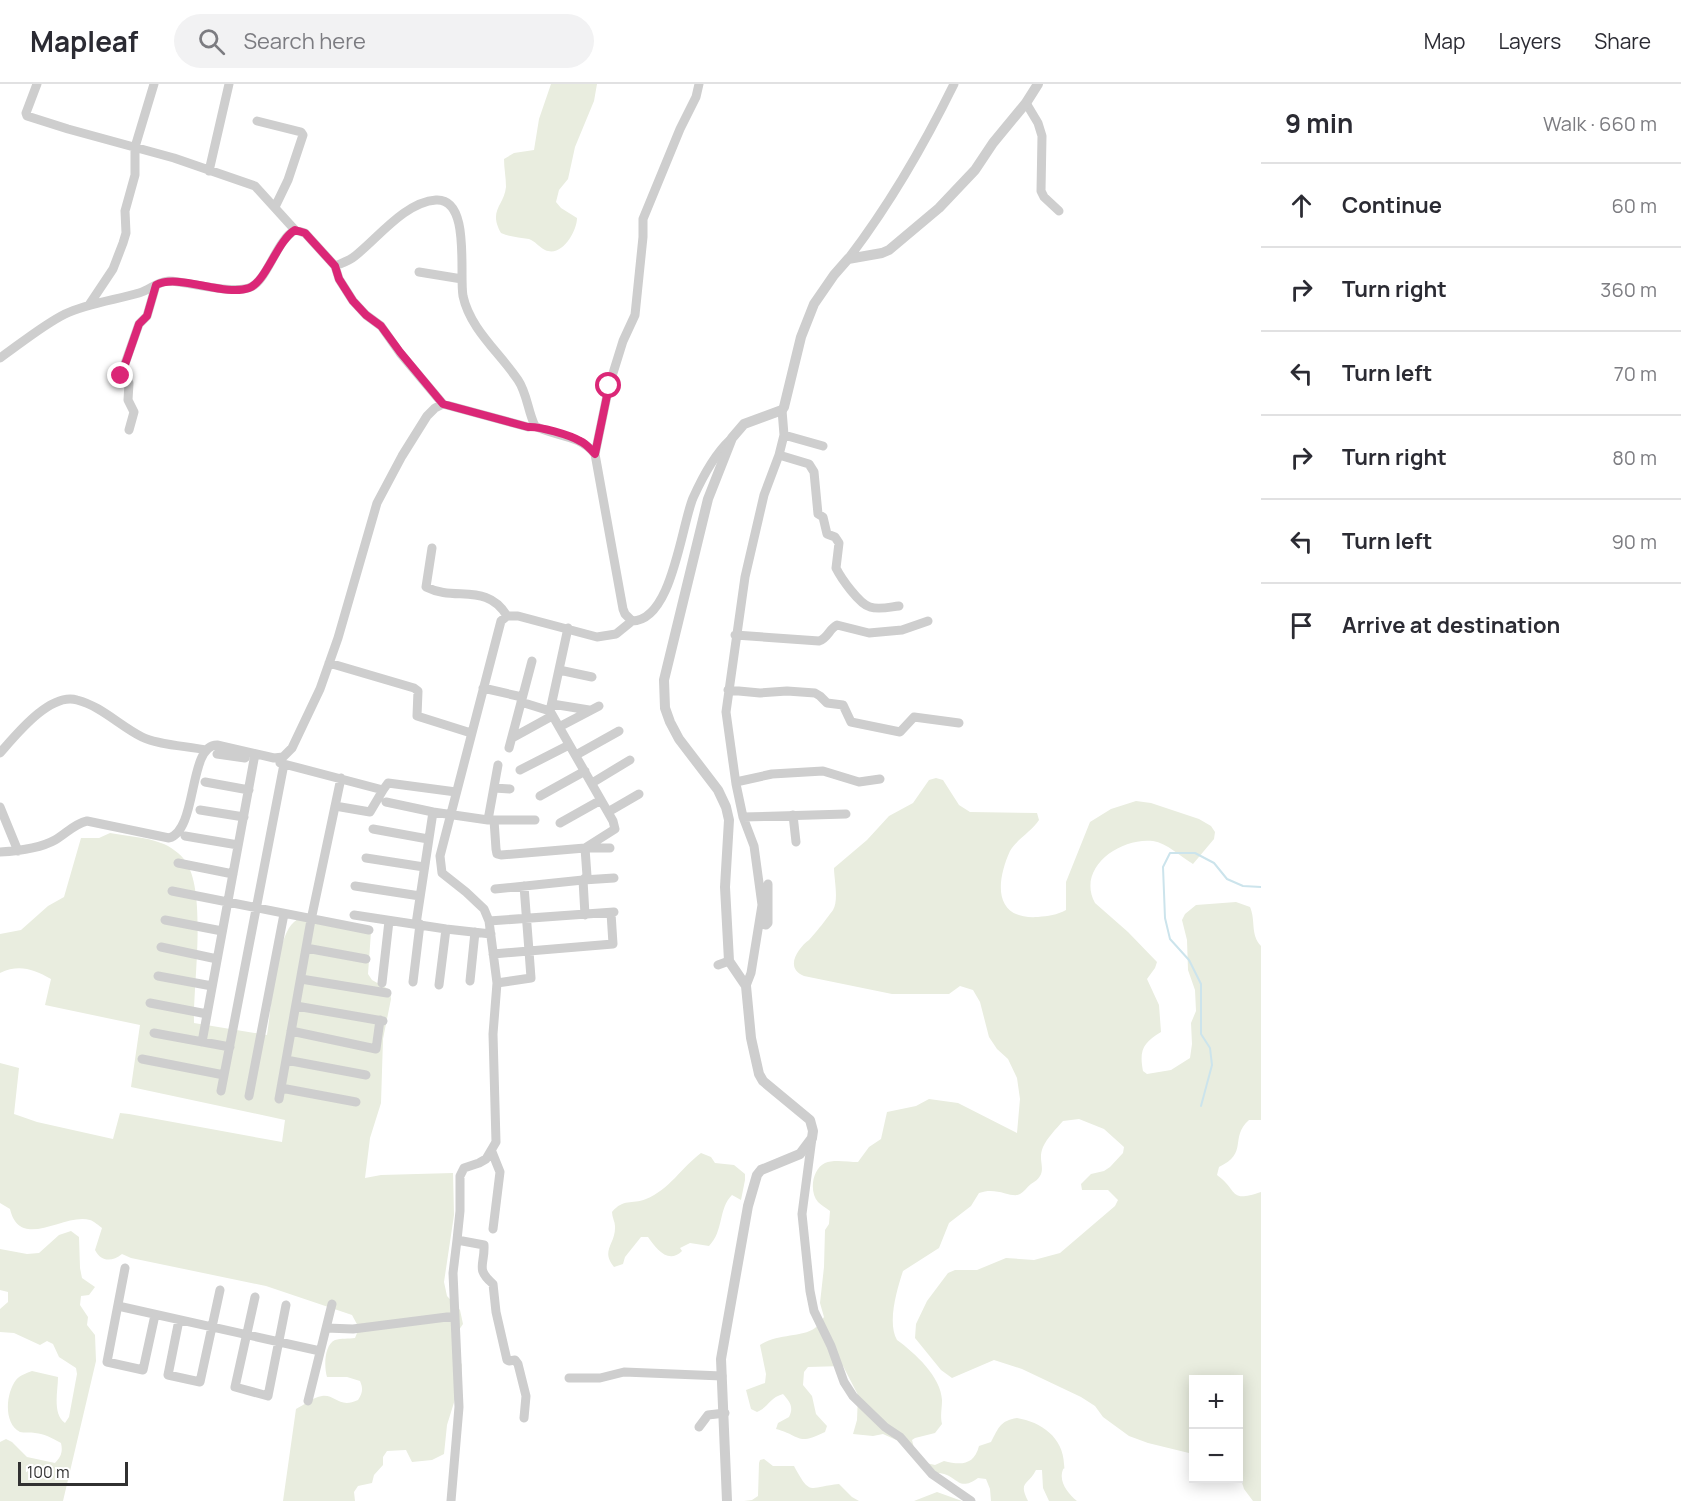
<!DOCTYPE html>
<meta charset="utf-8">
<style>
:root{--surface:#fff;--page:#f2f2f3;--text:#2b2b33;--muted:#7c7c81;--line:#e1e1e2}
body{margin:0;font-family:Manrope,sans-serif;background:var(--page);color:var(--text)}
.controls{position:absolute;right:18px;bottom:18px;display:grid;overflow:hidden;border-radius:0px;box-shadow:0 3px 15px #0003}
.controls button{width:54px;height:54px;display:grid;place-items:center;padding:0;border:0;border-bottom:2px solid var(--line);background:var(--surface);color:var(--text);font:30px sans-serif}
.scale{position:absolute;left:18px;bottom:15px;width:110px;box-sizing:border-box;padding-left:6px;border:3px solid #313131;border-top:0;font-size:16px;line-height:21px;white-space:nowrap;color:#313131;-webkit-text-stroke:4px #fff;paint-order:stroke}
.stop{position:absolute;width:18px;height:18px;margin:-14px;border:4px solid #db2777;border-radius:50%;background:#fff}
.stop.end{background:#db2777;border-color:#fff;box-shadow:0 2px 6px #0008}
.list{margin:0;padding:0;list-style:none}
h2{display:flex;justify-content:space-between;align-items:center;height:78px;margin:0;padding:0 24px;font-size:26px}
h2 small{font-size:20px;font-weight:400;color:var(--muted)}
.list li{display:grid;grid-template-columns:39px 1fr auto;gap:18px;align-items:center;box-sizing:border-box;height:84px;padding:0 24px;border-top:2px solid var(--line)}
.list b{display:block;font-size:22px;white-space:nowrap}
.list em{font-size:20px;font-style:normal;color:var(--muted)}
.icon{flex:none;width:33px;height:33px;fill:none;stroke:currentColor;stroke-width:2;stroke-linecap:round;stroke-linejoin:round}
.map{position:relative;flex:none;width:1261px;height:1417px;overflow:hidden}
header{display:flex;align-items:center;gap:36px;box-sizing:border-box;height:84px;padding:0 30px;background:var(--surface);border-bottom:2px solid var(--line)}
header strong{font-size:28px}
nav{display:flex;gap:33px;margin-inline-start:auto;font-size:21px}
.search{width:420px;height:54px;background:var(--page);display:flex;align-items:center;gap:15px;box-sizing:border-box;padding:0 21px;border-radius:33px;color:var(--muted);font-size:22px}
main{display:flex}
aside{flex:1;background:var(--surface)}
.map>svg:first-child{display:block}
</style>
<header>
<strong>Mapleaf</strong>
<div class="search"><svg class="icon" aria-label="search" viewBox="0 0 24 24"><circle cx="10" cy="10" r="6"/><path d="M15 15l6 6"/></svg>Search here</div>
<nav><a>Map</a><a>Layers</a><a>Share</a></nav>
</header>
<main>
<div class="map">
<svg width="1261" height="1417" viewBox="0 0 1261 1417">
<rect width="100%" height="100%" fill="#fff"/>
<path fill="#e9eddf" d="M551,0H597L594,17L575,63L568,95L559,106L556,118L561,124L577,134C577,147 562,174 545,166C539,163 535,157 529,155C519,153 510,153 501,149C488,126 504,122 506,103C506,94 504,84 504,75L514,69L534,66L539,35Z
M936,694L943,696L959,721L970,728L1037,729L1039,736C1032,747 1015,757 1010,767C996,798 993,836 1038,833C1048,832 1057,831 1066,826V798L1090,738L1111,725L1136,717L1151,719L1199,735L1211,742L1215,748L1214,755L1193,780C1181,773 1167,759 1153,757C1120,753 1076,784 1095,819L1128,848L1157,878L1155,884L1147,895L1159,921L1161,948C1143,959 1139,966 1143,987L1147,990L1171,986L1190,974L1192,960L1191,939L1196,927L1195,906L1188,886L1187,856L1182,836L1185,830L1196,821L1236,818L1250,823C1256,837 1250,850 1261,862V1036H1249C1229,1054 1249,1069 1219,1083L1217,1091C1239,1107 1228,1119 1261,1108V1417H1253L1244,1405L1239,1389L1238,1296H1194L1193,1370L1148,1359L1129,1352L1103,1333L1095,1322L1081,1313L1022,1285L994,1276L952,1294L941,1286L915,1254L916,1240L927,1217L948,1189L955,1186H977L1006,1174L1034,1176L1060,1169L1115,1122L1118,1116L1108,1106H1082L1081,1100L1091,1090L1104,1087L1110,1083L1123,1069L1124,1063L1104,1045L1079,1035L1063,1037C1056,1045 1047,1054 1043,1063C1036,1079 1051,1088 1031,1100C1027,1103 1024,1108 1020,1110C1012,1115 997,1102 979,1109L971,1122L949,1139L939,1164L903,1187C897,1205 887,1239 897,1256C915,1269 941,1293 942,1316C942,1325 940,1331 942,1340L935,1349L915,1354L912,1356L914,1364L883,1350L873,1352L853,1350L857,1336L858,1311L843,1282L808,1283L804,1288L803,1301L812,1312L816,1330L827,1342L825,1348C796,1362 802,1352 776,1345L778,1339L789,1333C794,1323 790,1318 783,1310C769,1314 769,1323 757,1328L751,1325L746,1306L765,1299L766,1290L760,1261C778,1249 801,1254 815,1244C818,1242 822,1236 824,1233L820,1219L824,1183L825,1146L829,1140L830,1127C826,1124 821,1121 818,1118C809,1108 812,1085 825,1079C834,1075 848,1078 858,1078L869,1063L881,1055L887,1028L916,1022L929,1015L958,1019L1017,1049L1020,1015L1017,994L1008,975L997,965L989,953L980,918L973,906L960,902L949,910H892L804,892C784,884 798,864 809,856C815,850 828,833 833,826C839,816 834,795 834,784L867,756L889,732L913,719L929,696Z
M110,749C126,752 146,753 161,759C170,762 181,770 186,778C207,810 193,900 194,939L267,951C271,926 276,853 294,838C297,835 302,833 306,831L371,848L368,890L372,896L390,906L391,915L383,955L381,1019L370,1054L365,1094L381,1091L453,1089L454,1131L444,1198L447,1212L460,1226L463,1240L452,1256L462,1281L461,1296L447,1341L444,1370L432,1376L412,1378L406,1366L387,1367L383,1373V1381L374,1391L372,1399L358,1402L354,1408L355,1417H283L296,1325C304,1321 313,1313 322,1312C335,1310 339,1325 358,1316C363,1309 363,1304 360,1297L347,1293H327C324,1283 324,1261 335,1256C341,1254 349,1255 355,1254L359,1244L352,1231L266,1202L131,1174L122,1170C112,1178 101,1178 95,1166L102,1144C99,1142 94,1137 90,1136C65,1128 20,1168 10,1125L0,1119V979L19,984L14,1030L37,1038L113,1055L120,1029L129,1030L282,1058L285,1036L131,1003L140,941L45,921L51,895C33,885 19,880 0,889V850L21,846L48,822L64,813L81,754H99Z
M701,1069L711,1073L715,1079L734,1081L745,1090V1096L741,1116L732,1111C718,1125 724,1147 709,1162L690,1159L680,1164L682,1167C668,1181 656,1164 648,1153H641L625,1173L623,1180L614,1183C600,1166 616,1160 615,1142C615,1138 612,1133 612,1128C624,1114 631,1121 646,1115C669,1106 682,1083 701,1069Z
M71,1147L79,1153L80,1184L82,1194L95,1203L89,1211L81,1212L80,1221L88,1233L87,1241L95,1251L96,1277L63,1417H0V1358L6,1355L12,1358L27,1373L55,1379C61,1373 63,1368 61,1359C52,1354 45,1350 35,1349C31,1348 24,1349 20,1348C3,1339 6,1309 16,1296C20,1291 27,1289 32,1287L58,1293C58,1307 52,1330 65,1339L69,1333L77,1290L76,1284L59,1273L53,1260L47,1257L40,1261L14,1249L0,1248V1225L8,1218V1208L0,1206V1165L27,1170L39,1169L59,1151Z
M1017,1334C1041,1338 1063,1353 1064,1380C1065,1389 1064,1380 1062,1389C1060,1400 1069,1410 1077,1417H1049L1043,1404L1042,1386H1036C1028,1402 1018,1397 1028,1417H991L990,1405L986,1395L978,1394C956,1410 958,1388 935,1389L926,1379L935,1381L944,1377C960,1381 974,1382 979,1362L991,1358C999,1343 1000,1337 1017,1334Z
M764,1375L773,1382H794C811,1413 808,1403 839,1400L852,1413L859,1417H744L752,1416L758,1412L759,1379L760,1376Z
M937,1408L962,1417H914Z"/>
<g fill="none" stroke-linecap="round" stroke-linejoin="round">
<path stroke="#cce4ec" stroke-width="2" d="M1201,1022L1212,981L1210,964L1201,950V900L1189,876L1170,855L1165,834L1163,783L1170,769H1195L1214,779L1227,795L1243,802L1261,803"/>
<path stroke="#cecece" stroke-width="9" d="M37,0L26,29L27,32L68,45L174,74L255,102L295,146
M1026,19L1038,39L1042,52L1041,107L1044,113L1059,127
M257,37L301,48L303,51L288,96L275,123
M209,87L229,0
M848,175C890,120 924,61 954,0
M335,182L339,195L353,217L366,231L381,242L400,269L443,320
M419,188L462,195
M89,221L113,185L123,159L126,149L125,127L135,91V63L154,0
M0,274C20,260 43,241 65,230C88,219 115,216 139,209C150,206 158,197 169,197C189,198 234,211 251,203C268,195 276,157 295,146L305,149L335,182C342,179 349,177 355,172C378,154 405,118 436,116C471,114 459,190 463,212C470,245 500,269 518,296C527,309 528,328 535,342C556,353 579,350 595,370L623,525L625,530L632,537C672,537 681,443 693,414C702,394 714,371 730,356
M129,346L134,328L128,316L129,299L121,291L139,240L147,232L156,201
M784,351L823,362
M595,370L609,302L623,257L635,231L643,153V135L680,45L696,13L699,0
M779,371L809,380L814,388L818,430L823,433L827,450L835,453L839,459L836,484C841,494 859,520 870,523C879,526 890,523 899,522
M432,464L426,503C455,518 487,498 507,532
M735,551L819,557C828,554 829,545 837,541L869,549L902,546L928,537
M329,579L414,604L418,607L417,632L471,649
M559,586L592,593
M483,604L522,613
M728,606L760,609L787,607L815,609L820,612L827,619L843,621L851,638L900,648L914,633L959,639
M521,618L550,627
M552,620L589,626
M559,643L599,622
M512,654L552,632
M509,664L532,577
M0,669C16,651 50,608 77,616C101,622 120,642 142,653C158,661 187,662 206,666
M217,670L245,674
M576,671L619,647
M280,679L383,706L388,699L456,708
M520,686L569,661
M205,698L249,706
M736,698L772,690L823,687L859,698L880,695
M592,699L630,676
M494,704L510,705
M540,712L585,687
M386,718L433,728
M335,722L370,728L383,706
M0,723L18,767
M200,726L244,733
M608,728L639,710
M793,731L796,758
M743,733L846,730
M488,736L498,681
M494,736L496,765L497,770L501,771L585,764L615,745L613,737L550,627L568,544
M560,739L601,716
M373,745L428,755
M185,752L238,761
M0,768C18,767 39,765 55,756C67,749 74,740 87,737L169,754C198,746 188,661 217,661L274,674L283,673L292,664L320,605L338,554L377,419L402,372L427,332L435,324L443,320L528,343L535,342
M366,774L424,783
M178,779L233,790
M355,802L420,812
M495,805L583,796L587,792L585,764H610
M172,807L369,846
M354,831L446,845L491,850
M585,831L583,796L614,794
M165,836L222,847
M489,837L614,828
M416,840L433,728L488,736H535
M761,840L766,841L768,839V800
M161,863L217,875
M306,864L366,875
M493,870L529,867L524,802
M718,881L729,877
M158,892L212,902
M301,895L387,909
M470,897L475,848
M413,898L420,840
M382,899L389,837
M497,899L531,894L529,867L613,860L611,829
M439,901L446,845
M746,902L751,889L762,821L754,762L743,733L736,700L726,628L745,493L764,411L779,371L784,351L782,326
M150,919L207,930
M296,922L383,937
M291,947L376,965L380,936
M154,949L230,963
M202,958L255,670
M142,975L224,991
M286,976L366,991
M281,1004L356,1018
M221,1007L284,680
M249,1012L284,830
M279,1015L311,836L341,694
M812,1054L802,1130L810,1207L814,1227L831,1262L844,1298L853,1312L885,1343L900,1353L932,1390L971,1417
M492,1068L500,1088L493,1145
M125,1184L107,1278L143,1286L155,1231
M255,1213L235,1303L268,1312L286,1221
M118,1222L320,1267
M179,1236L168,1291L200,1298L220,1206
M326,1244L353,1245L455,1232
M569,1294H600L624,1288L722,1292
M308,1317L332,1220
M524,1334L526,1312L518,1280L515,1276L509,1277L507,1276L496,1228L493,1200C475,1184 485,1182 484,1161L457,1156L460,1127V1092L464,1084L479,1079L486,1075L496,1058L493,950L497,899L489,837L484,825L466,808L442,789L440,772L501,537L507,532H518L597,553L616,550L632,537
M699,1343L708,1331L725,1329
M451,1417L459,1323L453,1189L457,1156"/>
<path stroke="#cecece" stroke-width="10" d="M727,1417L721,1275L748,1122L757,1091L761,1086L800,1070L812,1054L813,1047L810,1036L763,997L759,990L751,954L746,902L729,877L725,803L729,736L726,723L718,706L679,655L670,638L665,624L664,596L708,415L732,354L744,340L782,326L784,323L801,253L814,220L834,191L848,175L882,169L889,166L939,124L975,86L993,59L1026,19L1038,0"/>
</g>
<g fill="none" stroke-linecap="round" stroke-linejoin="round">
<path stroke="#db2777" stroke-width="8" d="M121,292L139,240L147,232L156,201C178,189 224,213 249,204C266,198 277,157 295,146L305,149L335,182L339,195L353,217L366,231L381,242L400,268L443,320L528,343C539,342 570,351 580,357C587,360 590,365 595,370L609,302"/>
</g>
</svg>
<div class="controls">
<button>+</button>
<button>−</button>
</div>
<div class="scale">100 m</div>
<div class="stop" style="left:609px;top:302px"></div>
<div class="stop end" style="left:121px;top:292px"></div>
</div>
<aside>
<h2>9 min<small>Walk · 660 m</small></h2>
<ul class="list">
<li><svg class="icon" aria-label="ahead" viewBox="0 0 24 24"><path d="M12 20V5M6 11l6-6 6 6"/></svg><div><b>Continue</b></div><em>60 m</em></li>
<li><svg class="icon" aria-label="right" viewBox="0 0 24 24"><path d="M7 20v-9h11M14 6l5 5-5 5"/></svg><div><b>Turn right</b></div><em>360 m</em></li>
<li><svg class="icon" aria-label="left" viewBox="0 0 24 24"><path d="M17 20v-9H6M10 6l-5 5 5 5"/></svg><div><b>Turn left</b></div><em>70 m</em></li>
<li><svg class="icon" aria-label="right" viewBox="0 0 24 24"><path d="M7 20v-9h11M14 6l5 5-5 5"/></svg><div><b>Turn right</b></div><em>80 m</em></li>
<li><svg class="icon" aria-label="left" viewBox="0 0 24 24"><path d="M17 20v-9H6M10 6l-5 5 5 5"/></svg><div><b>Turn left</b></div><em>90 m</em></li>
<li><svg class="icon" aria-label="arrive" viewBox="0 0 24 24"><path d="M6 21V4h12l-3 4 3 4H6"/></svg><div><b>Arrive at destination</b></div></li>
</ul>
</aside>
</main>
